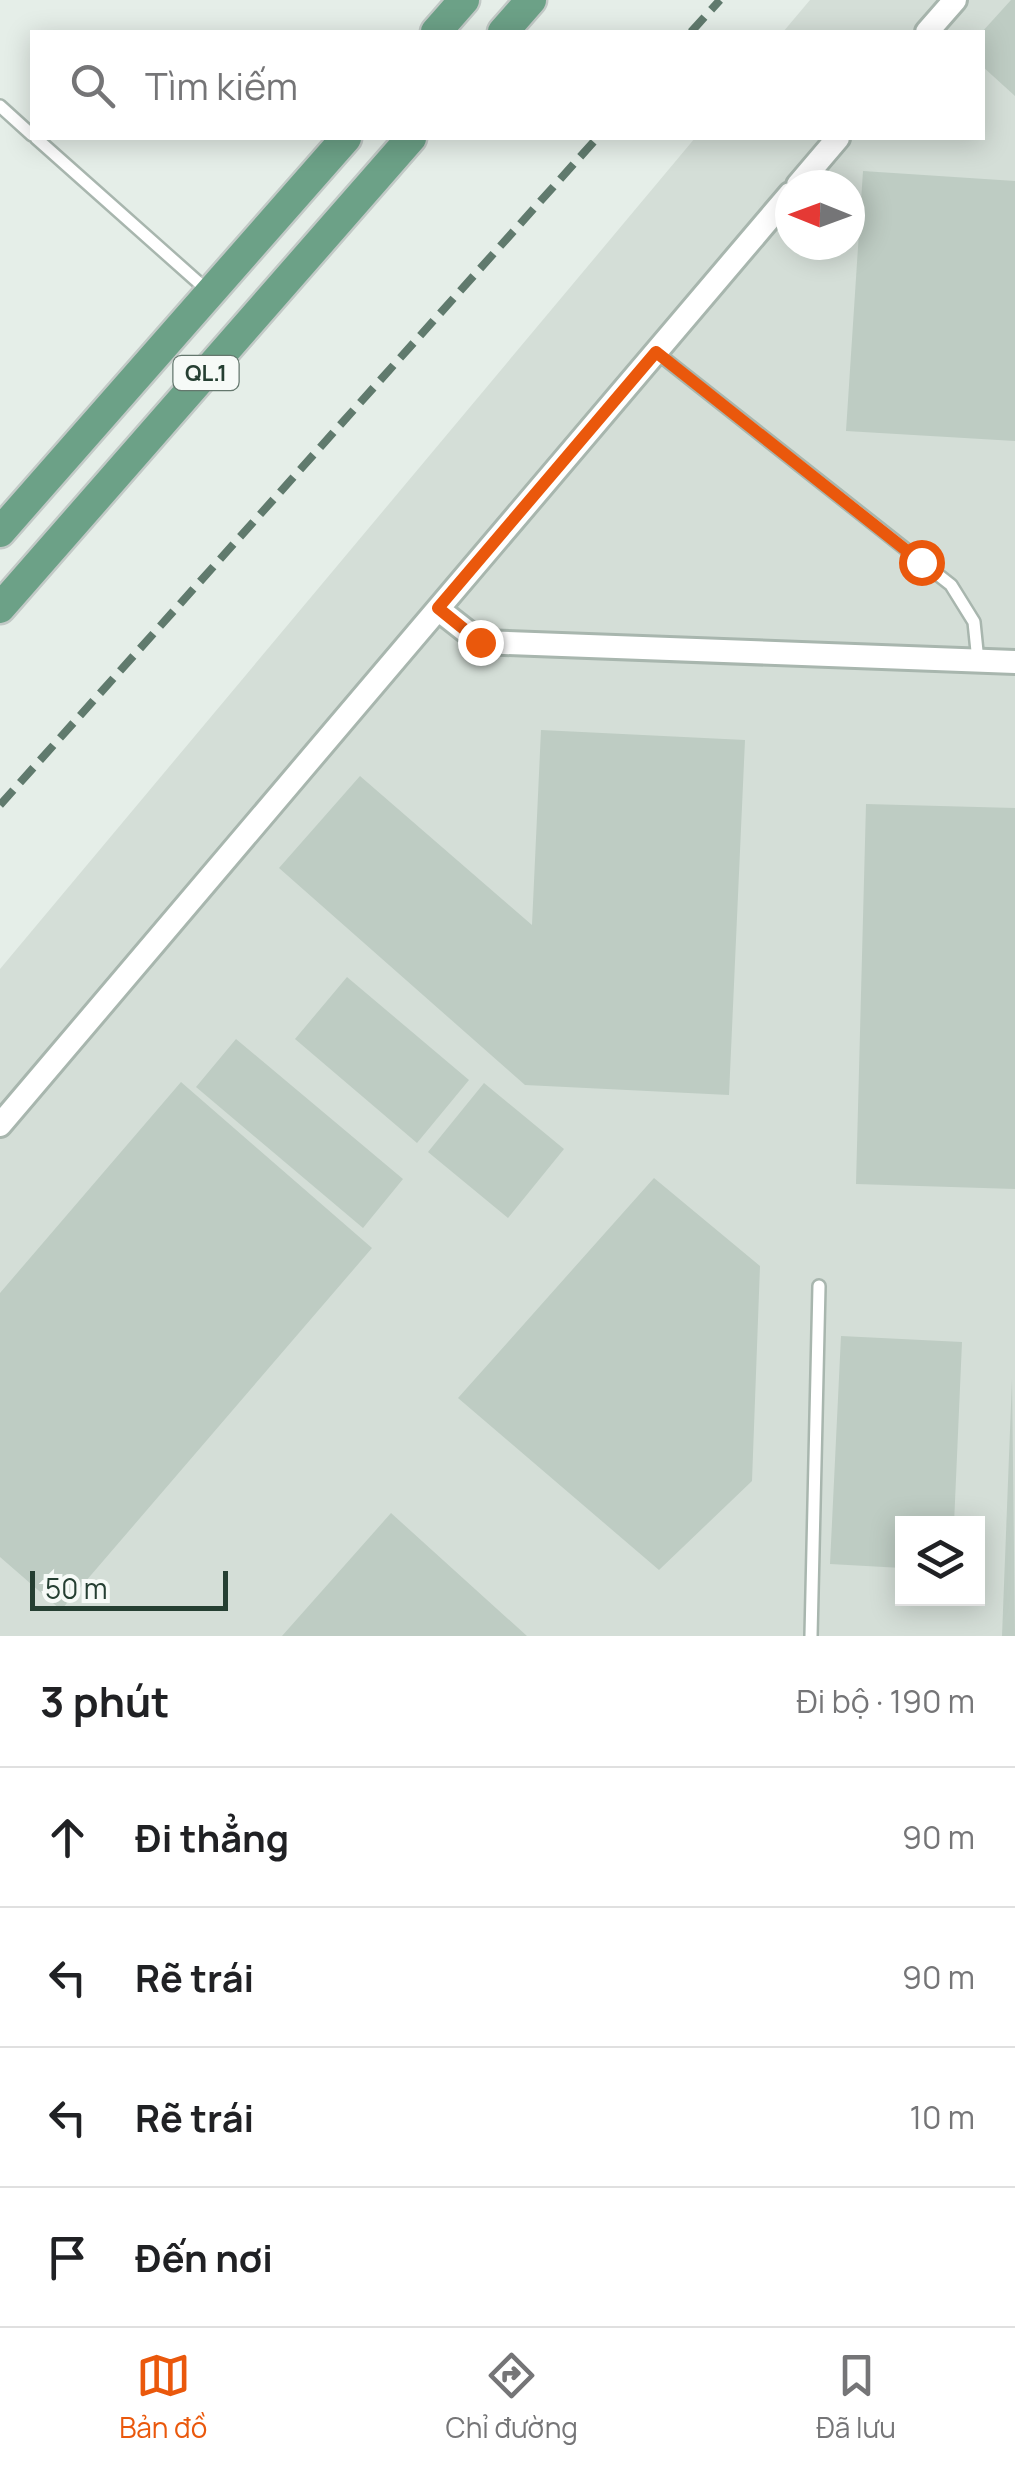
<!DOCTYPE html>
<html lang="vi">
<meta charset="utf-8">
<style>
:root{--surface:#fff;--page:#f2f2f2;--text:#202124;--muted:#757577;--line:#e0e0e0;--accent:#ea580c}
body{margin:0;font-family:Manrope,sans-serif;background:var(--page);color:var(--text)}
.controls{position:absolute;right:30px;bottom:30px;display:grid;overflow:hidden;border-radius:0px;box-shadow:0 5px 25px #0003}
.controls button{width:90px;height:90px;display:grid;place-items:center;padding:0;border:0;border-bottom:2px solid var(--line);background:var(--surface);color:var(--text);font:50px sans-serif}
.compass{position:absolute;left:775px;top:170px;width:90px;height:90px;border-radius:50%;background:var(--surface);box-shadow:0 5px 25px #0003;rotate:271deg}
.scale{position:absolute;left:30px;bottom:25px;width:198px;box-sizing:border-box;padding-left:10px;border:5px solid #253f32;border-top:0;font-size:28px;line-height:35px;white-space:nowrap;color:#253f32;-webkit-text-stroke:8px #f6faf7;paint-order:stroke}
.stop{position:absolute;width:30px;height:30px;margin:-22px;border:8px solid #ea580c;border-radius:50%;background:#fff}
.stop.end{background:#ea580c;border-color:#fff;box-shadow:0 2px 10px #0008}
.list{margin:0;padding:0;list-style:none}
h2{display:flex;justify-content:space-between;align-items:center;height:130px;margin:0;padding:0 40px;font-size:42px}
h2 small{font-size:32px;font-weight:400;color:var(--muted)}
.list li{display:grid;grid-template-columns:65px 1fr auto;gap:30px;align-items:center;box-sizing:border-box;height:140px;padding:0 40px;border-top:2px solid var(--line)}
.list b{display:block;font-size:38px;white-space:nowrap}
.list em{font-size:32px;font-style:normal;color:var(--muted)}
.icon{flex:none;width:55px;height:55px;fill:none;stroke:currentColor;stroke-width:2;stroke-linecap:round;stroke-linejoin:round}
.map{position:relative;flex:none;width:1015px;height:1636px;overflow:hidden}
.search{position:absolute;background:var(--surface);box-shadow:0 5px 25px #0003;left:30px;right:30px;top:30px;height:110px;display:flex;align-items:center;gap:25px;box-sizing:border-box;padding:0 35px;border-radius:0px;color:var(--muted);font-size:38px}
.sheet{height:690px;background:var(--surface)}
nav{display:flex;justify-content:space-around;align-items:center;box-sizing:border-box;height:140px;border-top:2px solid var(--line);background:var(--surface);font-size:28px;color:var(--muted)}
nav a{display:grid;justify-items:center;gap:5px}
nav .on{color:var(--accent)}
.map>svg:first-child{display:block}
</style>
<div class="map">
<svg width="1015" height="1636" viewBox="0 0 1015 1636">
<rect width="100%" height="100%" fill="#e5eee8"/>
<path fill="#d4ded7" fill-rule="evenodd" d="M810,0H1015V1636H0V969L695,138H982V32H783ZM790,185H850V245H790ZM902,1524H978V1598H902Z"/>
<path fill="#beccc3" d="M1011,0H1015V96L982,66V32Z
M863,171L1015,181V441L846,431Z
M541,730L745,740L729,1095L525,1085L279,868L360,776L532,925Z
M866,804L1015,808V1189L856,1184Z
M347,977L469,1080L417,1143L295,1039Z
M236,1039L403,1179L363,1228L196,1087Z
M181,1082L372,1248L61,1610L0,1557V1293Z
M484,1083L564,1149L508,1218L428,1152Z
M654,1178L760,1266L752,1481L659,1570L458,1398Z
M841,1336L962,1342L954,1524H902V1568L830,1564Z
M1012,1379L1015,1636H1002Z
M391,1513L527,1636H282Z"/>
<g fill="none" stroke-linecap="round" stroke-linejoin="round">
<defs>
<path id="service" d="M0,106L32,135
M36,138L208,291
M656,352L951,585L974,622L978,661
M811,1636L819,1286"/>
<path id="minor" d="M927,32L955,0
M798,185L838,138
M438,609L480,642L1015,662
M0,1125L790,194"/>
<path id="primary" d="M436,32L464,0
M503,32L531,0
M0,532L346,138
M0,608L411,138"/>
</defs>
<use href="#service" stroke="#a8b6ae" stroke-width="16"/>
<use href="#minor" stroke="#a8b6ae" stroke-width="28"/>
<use href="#primary" stroke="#c2c9c6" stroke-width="35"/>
<use href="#service" stroke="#fff" stroke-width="11"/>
<use href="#minor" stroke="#fff" stroke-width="22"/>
<use href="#primary" stroke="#6ca187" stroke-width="30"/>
<path stroke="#607a6d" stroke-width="8" stroke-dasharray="20 10" stroke-linecap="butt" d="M691,32L720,0
M0,805L597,138"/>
</g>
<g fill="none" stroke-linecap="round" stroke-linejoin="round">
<path stroke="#ea580c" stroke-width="12" d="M480,642L438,608L656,352L921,562"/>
</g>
<g text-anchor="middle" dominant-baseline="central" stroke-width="8" stroke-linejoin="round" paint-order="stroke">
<rect fill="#f6faf7" stroke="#64776d" stroke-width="2.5" x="173.5" y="356" width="65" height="34" rx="8"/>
<g font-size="22" font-weight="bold" fill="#253f32">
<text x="206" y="373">QL.1</text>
</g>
</g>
</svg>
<div class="controls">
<button><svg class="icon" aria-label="layers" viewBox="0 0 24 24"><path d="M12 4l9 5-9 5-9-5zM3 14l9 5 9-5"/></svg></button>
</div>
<svg class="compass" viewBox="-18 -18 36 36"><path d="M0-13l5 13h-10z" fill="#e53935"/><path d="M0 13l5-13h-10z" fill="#757577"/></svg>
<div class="scale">50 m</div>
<div class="stop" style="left:921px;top:562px"></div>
<div class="stop end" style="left:480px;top:642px"></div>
<div class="search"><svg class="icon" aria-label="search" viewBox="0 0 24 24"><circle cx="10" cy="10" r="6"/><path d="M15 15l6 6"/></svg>Tìm kiếm</div>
</div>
<section class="sheet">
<h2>3 phút<small>Đi bộ · 190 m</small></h2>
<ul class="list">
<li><svg class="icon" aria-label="ahead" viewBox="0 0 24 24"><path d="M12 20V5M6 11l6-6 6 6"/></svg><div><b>Đi thẳng</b></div><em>90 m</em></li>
<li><svg class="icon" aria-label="left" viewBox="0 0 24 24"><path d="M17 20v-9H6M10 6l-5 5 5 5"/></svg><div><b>Rẽ trái</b></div><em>90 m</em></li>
<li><svg class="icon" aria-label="left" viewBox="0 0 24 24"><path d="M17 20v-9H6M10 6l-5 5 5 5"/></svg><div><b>Rẽ trái</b></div><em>10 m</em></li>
<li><svg class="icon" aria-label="arrive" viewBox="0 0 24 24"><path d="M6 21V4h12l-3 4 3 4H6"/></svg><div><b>Đến nơi</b></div></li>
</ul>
</section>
<nav>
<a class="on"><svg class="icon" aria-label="map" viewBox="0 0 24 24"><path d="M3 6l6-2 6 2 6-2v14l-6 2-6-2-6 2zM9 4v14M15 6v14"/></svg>Bản đồ</a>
<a><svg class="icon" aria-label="directions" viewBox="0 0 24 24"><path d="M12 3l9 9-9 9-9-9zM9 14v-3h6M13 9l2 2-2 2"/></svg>Chỉ đường</a>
<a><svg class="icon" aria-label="saved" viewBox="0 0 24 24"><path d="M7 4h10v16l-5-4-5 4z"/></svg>Đã lưu</a>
</nav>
